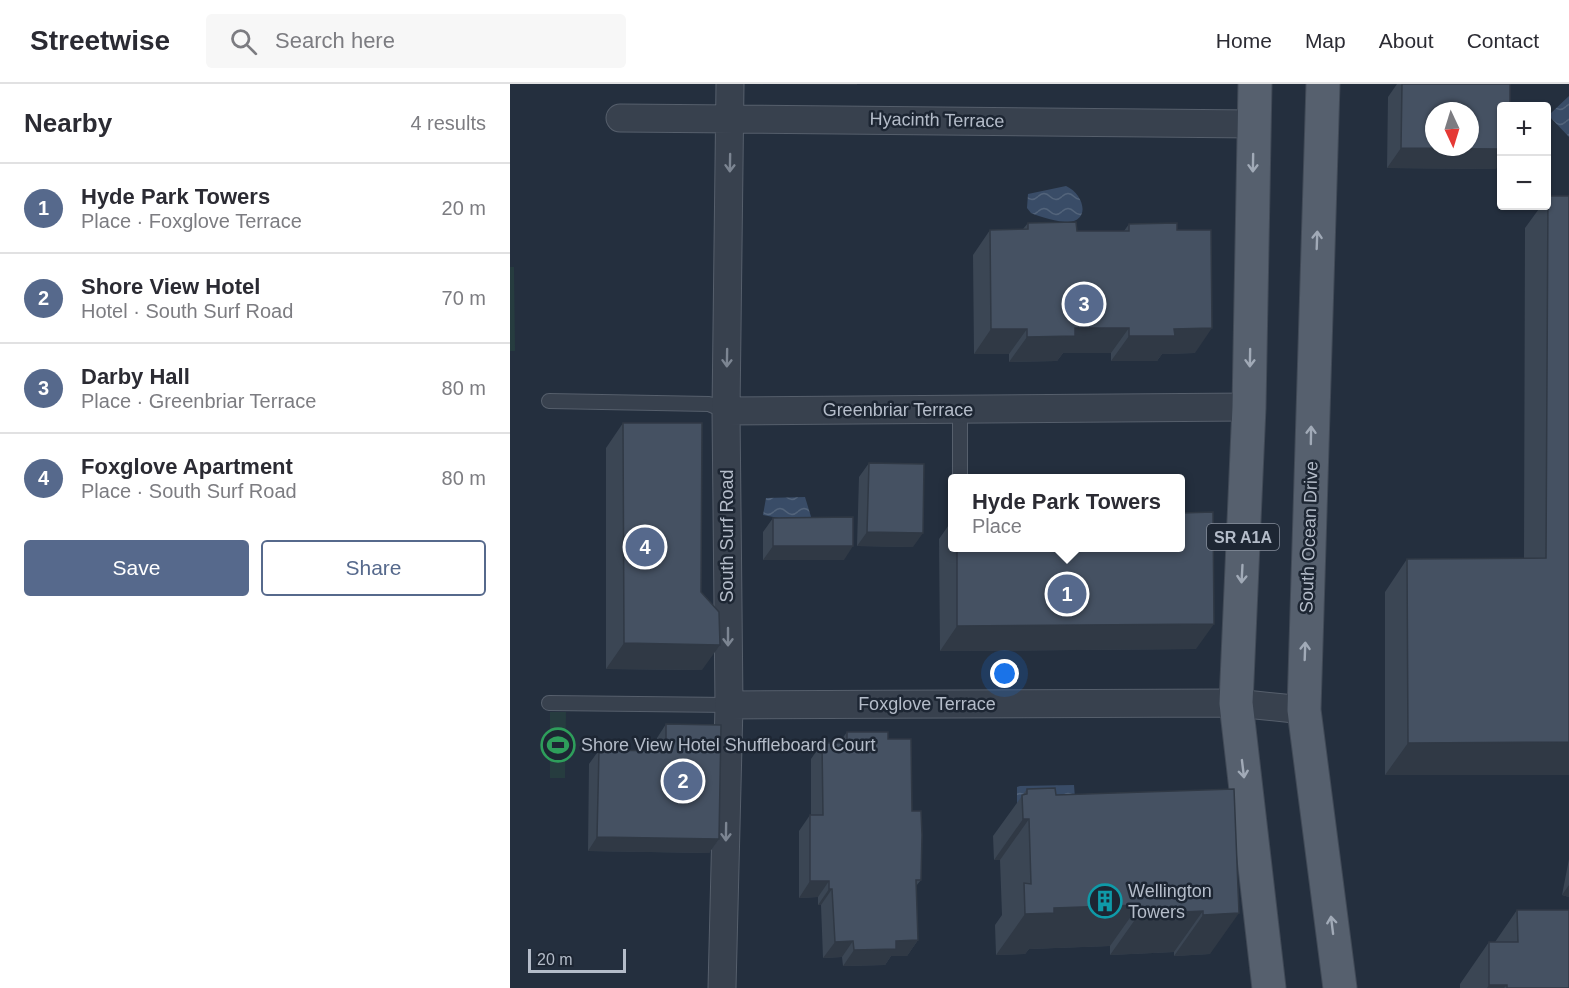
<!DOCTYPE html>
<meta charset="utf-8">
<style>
:root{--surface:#fff;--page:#f7f7f7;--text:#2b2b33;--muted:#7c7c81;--line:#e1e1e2;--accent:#56698c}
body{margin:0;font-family:Helvetica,sans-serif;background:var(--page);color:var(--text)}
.controls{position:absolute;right:18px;top:18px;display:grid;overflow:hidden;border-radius:6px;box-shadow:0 2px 4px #0004}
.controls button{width:54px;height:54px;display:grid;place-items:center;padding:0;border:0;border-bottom:2px solid var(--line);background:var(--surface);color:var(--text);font:30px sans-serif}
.compass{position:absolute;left:915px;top:18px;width:54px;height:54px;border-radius:50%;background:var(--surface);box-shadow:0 2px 4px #0004;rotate:176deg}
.scale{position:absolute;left:18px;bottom:15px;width:98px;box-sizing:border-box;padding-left:6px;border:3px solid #b4bcc9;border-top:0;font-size:16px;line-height:21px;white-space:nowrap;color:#b4bcc9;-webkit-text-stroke:4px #1d2633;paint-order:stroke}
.you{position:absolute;left:495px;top:590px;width:21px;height:21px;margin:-15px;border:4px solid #fff;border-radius:50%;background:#1a73e8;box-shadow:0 0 0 9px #1a73e833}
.badge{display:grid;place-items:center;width:39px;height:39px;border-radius:50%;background:var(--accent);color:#fff;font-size:20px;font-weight:700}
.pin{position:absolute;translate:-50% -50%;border:3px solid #fff;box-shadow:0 2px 6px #0006}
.popup{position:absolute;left:438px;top:390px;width:237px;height:78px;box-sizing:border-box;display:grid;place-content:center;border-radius:6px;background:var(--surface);filter:drop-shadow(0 2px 4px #0005);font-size:20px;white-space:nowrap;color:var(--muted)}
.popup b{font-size:22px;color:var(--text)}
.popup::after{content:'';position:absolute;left:50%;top:100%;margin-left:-12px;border:12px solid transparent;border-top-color:var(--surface)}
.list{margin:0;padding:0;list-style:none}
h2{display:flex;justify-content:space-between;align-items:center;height:78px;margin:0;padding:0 24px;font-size:26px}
h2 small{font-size:20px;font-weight:400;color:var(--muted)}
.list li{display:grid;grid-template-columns:39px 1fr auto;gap:18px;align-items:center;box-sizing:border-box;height:90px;padding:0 24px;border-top:2px solid var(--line)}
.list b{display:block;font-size:22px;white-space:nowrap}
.list p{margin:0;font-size:20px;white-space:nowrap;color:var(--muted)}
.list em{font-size:20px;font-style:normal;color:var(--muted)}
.actions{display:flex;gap:12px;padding:18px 24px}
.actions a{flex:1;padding:14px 0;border:2px solid var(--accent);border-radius:6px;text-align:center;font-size:21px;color:var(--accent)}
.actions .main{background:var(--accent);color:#fff}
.icon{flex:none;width:33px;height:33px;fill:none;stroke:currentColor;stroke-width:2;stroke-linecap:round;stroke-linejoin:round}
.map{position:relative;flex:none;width:1059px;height:904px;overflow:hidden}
header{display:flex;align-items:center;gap:36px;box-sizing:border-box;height:84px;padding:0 30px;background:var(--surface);border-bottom:2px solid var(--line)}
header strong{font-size:28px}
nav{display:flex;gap:33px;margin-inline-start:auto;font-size:21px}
.search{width:420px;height:54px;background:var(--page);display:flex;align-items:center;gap:15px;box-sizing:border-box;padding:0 21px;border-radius:6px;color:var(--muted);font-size:22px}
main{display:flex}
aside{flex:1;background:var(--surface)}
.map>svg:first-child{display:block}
</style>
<header>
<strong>Streetwise</strong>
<div class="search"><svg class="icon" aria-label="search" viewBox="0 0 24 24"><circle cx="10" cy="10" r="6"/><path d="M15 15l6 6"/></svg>Search here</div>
<nav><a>Home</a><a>Map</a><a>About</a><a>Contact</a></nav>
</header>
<main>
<aside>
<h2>Nearby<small>4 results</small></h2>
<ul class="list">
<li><span class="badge">1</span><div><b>Hyde Park Towers</b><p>Place · Foxglove Terrace</p></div><em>20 m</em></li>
<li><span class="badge">2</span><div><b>Shore View Hotel</b><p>Hotel · South Surf Road</p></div><em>70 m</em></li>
<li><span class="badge">3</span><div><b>Darby Hall</b><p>Place · Greenbriar Terrace</p></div><em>80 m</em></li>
<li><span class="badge">4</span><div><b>Foxglove Apartment</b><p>Place · South Surf Road</p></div><em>80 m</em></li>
</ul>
<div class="actions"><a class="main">Save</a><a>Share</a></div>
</aside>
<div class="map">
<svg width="1059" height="904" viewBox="0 0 1059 904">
<defs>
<pattern id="water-waves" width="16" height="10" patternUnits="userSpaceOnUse" patternTransform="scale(1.5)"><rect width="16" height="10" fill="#394c67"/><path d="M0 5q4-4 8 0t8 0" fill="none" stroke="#53647b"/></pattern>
</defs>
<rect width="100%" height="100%" fill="#242f3e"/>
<path fill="#263c3f" d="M0,183H4L5,267H0Z
M40,628H56L55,694H40Z"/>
<path fill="url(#water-waves)" d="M1059,12V53L1041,34V29Z
M556,102C574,110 581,137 558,138C549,138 529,133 521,129L517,124L518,110Z
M295,413L302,436L284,437L253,431L256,414Z
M564,701L566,728H507V703L510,702Z"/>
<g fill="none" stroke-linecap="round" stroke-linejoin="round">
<defs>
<path id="service" d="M39,317L199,320L216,327
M450,394V326
M39,619L219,621"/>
<path id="minor" d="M110,34L744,40
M216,327L739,323
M219,621L726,619L794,626
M212,904L219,621L216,327L220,0"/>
<path id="primary" d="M745,0L739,323L726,619L759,904
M813,0L794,626L830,904"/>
</defs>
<use href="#service" stroke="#565f6c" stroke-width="16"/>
<use href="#minor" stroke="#565f6c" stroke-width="29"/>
<use href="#primary" stroke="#414a57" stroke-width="35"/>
<use href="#service" stroke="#38414e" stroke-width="14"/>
<use href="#minor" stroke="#38414e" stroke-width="27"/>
<use href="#primary" stroke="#56606e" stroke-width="33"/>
</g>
<path fill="#3b4654" d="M887,0H1000L986,85L877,84L878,13Z
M1038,112H1059V691H875V508L897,475L1014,474L1015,144L1031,122H1036V113Z
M518,139L567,147H614L619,140L685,269L652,270L647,277H601V269H553L547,277L499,278V270H464L463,171L480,146L513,145Z
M113,339L191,508L192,586L96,585V364Z
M359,379L403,463L347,462L349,393Z
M263,434L334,476H253V448Z
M443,435V464H671L686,565L430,567L429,455Z
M156,640L209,755L199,769L78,767L79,680L89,666L146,667L147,654Z
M337,648L378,655L402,727L411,796L406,802L408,856L397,872H381L375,881L333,882L332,873L313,874L311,821H308V813L289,814V747L300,731H301V675L312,659H329Z
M517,705L546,711L724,705L700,870L664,872V868L600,871V862L519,865L515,870L486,871L485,841L492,831L490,776H484L483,752Z
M1059,775V813L1052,811Z
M1007,826L1059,904H950V900L979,858H985Z"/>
<path fill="#303945" d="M239,0H347V1Z
M891,64L992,65V77L986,85L877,84Z
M565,244H619L601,269H553L547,277L499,278L517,253Z
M702,244L685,269L652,270L647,277H601L619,252L664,245Z
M481,245H517L499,270H464Z
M357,448L413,449L403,463L347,462Z
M263,462H343L334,476H253Z
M704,540L686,565L430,567L447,542Z
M114,559L210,561L192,586L96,585Z
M1059,658V691H875L898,659Z
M513,735H519L490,776H484Z
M87,753L209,755L199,769L78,767Z
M300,797H319L308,813L289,814Z
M1059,801V813L1052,811Z
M319,805H322L311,821H308Z
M629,821L600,862L519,865L515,870L486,871L515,830L544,824Z
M693,827L664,868L600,871L629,830Z
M729,829L700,870L664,872L693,831Z
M408,856L397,872H381L375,881L333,882L344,866L386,857Z
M343,857L332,873L313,874L325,858Z
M979,901H997L994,904H977Z"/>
<path fill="#455162" stroke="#303945" stroke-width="1.5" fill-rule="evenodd" d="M892,0H1000V22H992V65L891,64ZM924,27H960V63H924Z
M1038,112H1059V658L898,659L897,475L1036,474Z
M566,138L567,147H619V140L667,139V146H701L702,244L664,245L665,252H619V244H565V252L517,253V245H481L480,146L518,145V139Z
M113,339H192L191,508L209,528L210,561L114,559Z
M359,379L414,380L413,449L357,448Z
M703,428L704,540L447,542V464H671V429Z
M343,433V462H263V434Z
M156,640L211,641L209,755L87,753L89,666L156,667Z
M337,648H378V655H401L402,727H411L412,751L411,796H406L408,856L386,857V865L344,866L343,857L325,858L322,805H319V797H300V731H313L312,659H337Z
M545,704L546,711L724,705L729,829L693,831V827L629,830V821L544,824V829L515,830L514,799L521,800L519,735H513L512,711L517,710V705Z
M1007,826H1059V904H997V901H979V858H1008Z"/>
<defs><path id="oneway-shaft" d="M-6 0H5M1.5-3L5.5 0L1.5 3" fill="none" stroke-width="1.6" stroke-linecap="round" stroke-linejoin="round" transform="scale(1.5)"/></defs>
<g stroke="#7c8592">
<use href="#oneway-shaft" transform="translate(220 79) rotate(91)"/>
<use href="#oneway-shaft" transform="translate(217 274) rotate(91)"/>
<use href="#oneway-shaft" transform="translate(218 553) rotate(90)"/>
<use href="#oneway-shaft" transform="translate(216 748) rotate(91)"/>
</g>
<g stroke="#a1aab7">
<use href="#oneway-shaft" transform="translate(743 79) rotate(91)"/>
<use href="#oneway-shaft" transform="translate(807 156) rotate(-88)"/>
<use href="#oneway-shaft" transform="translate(740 274) rotate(91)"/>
<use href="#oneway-shaft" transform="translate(801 351) rotate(-89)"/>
<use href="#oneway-shaft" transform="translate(732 490) rotate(93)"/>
<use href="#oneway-shaft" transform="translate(795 567) rotate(-88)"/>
<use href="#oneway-shaft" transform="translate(733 685) rotate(83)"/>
<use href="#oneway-shaft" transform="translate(822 841) rotate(-97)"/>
</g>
<defs>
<symbol id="stadium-ring" viewBox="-11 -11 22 22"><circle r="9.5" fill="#1d2633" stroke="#2e9e5b" stroke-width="1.5"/><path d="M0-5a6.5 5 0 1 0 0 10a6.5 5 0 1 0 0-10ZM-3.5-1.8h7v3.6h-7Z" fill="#2e9e5b"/></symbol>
<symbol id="building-ring" viewBox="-11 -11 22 22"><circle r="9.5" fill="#1d2633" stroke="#0f9aa8" stroke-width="1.5"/><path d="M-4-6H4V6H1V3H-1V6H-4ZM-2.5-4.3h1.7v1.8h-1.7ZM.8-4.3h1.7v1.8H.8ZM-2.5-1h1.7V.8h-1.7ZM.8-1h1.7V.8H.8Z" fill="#0f9aa8"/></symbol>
</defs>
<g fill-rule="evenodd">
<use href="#stadium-ring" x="29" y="642" width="38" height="38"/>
<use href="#building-ring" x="576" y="798" width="38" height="38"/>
</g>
<g text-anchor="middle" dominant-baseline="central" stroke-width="5" stroke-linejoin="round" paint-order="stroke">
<rect fill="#1d2633" stroke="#878f9c" stroke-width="1.5" x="697" y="440" width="72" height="26" rx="4.5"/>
<g font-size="16" font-weight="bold" fill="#b4bcc9">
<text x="733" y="453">SR A1A</text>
</g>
<g font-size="18" fill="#b4bcc9" stroke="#1d2633">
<text transform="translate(427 36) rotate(1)">Hyacinth Terrace</text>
<text x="388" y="326">Greenbriar Terrace</text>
<text transform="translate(217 452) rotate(-90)">South Surf Road</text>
<text transform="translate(799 453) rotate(-88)">South Ocean Drive</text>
<text x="417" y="620">Foxglove Terrace</text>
</g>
<g font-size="18" fill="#b4bcc9" stroke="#1d2633" text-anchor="start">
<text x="71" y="661">Shore View Hotel Shuffleboard Court</text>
<text x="618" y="807">Wellington<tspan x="618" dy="21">Towers</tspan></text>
</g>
</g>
</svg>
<div class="controls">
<button>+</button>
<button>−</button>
</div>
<svg class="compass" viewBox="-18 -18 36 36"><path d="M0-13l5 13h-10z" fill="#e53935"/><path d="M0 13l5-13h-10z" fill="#7c7c81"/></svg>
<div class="scale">20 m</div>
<div class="you"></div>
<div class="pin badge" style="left:557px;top:510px">1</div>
<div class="popup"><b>Hyde Park Towers</b>Place</div>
<div class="pin badge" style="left:173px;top:697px">2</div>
<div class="pin badge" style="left:574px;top:220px">3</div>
<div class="pin badge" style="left:135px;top:463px">4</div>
</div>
</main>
